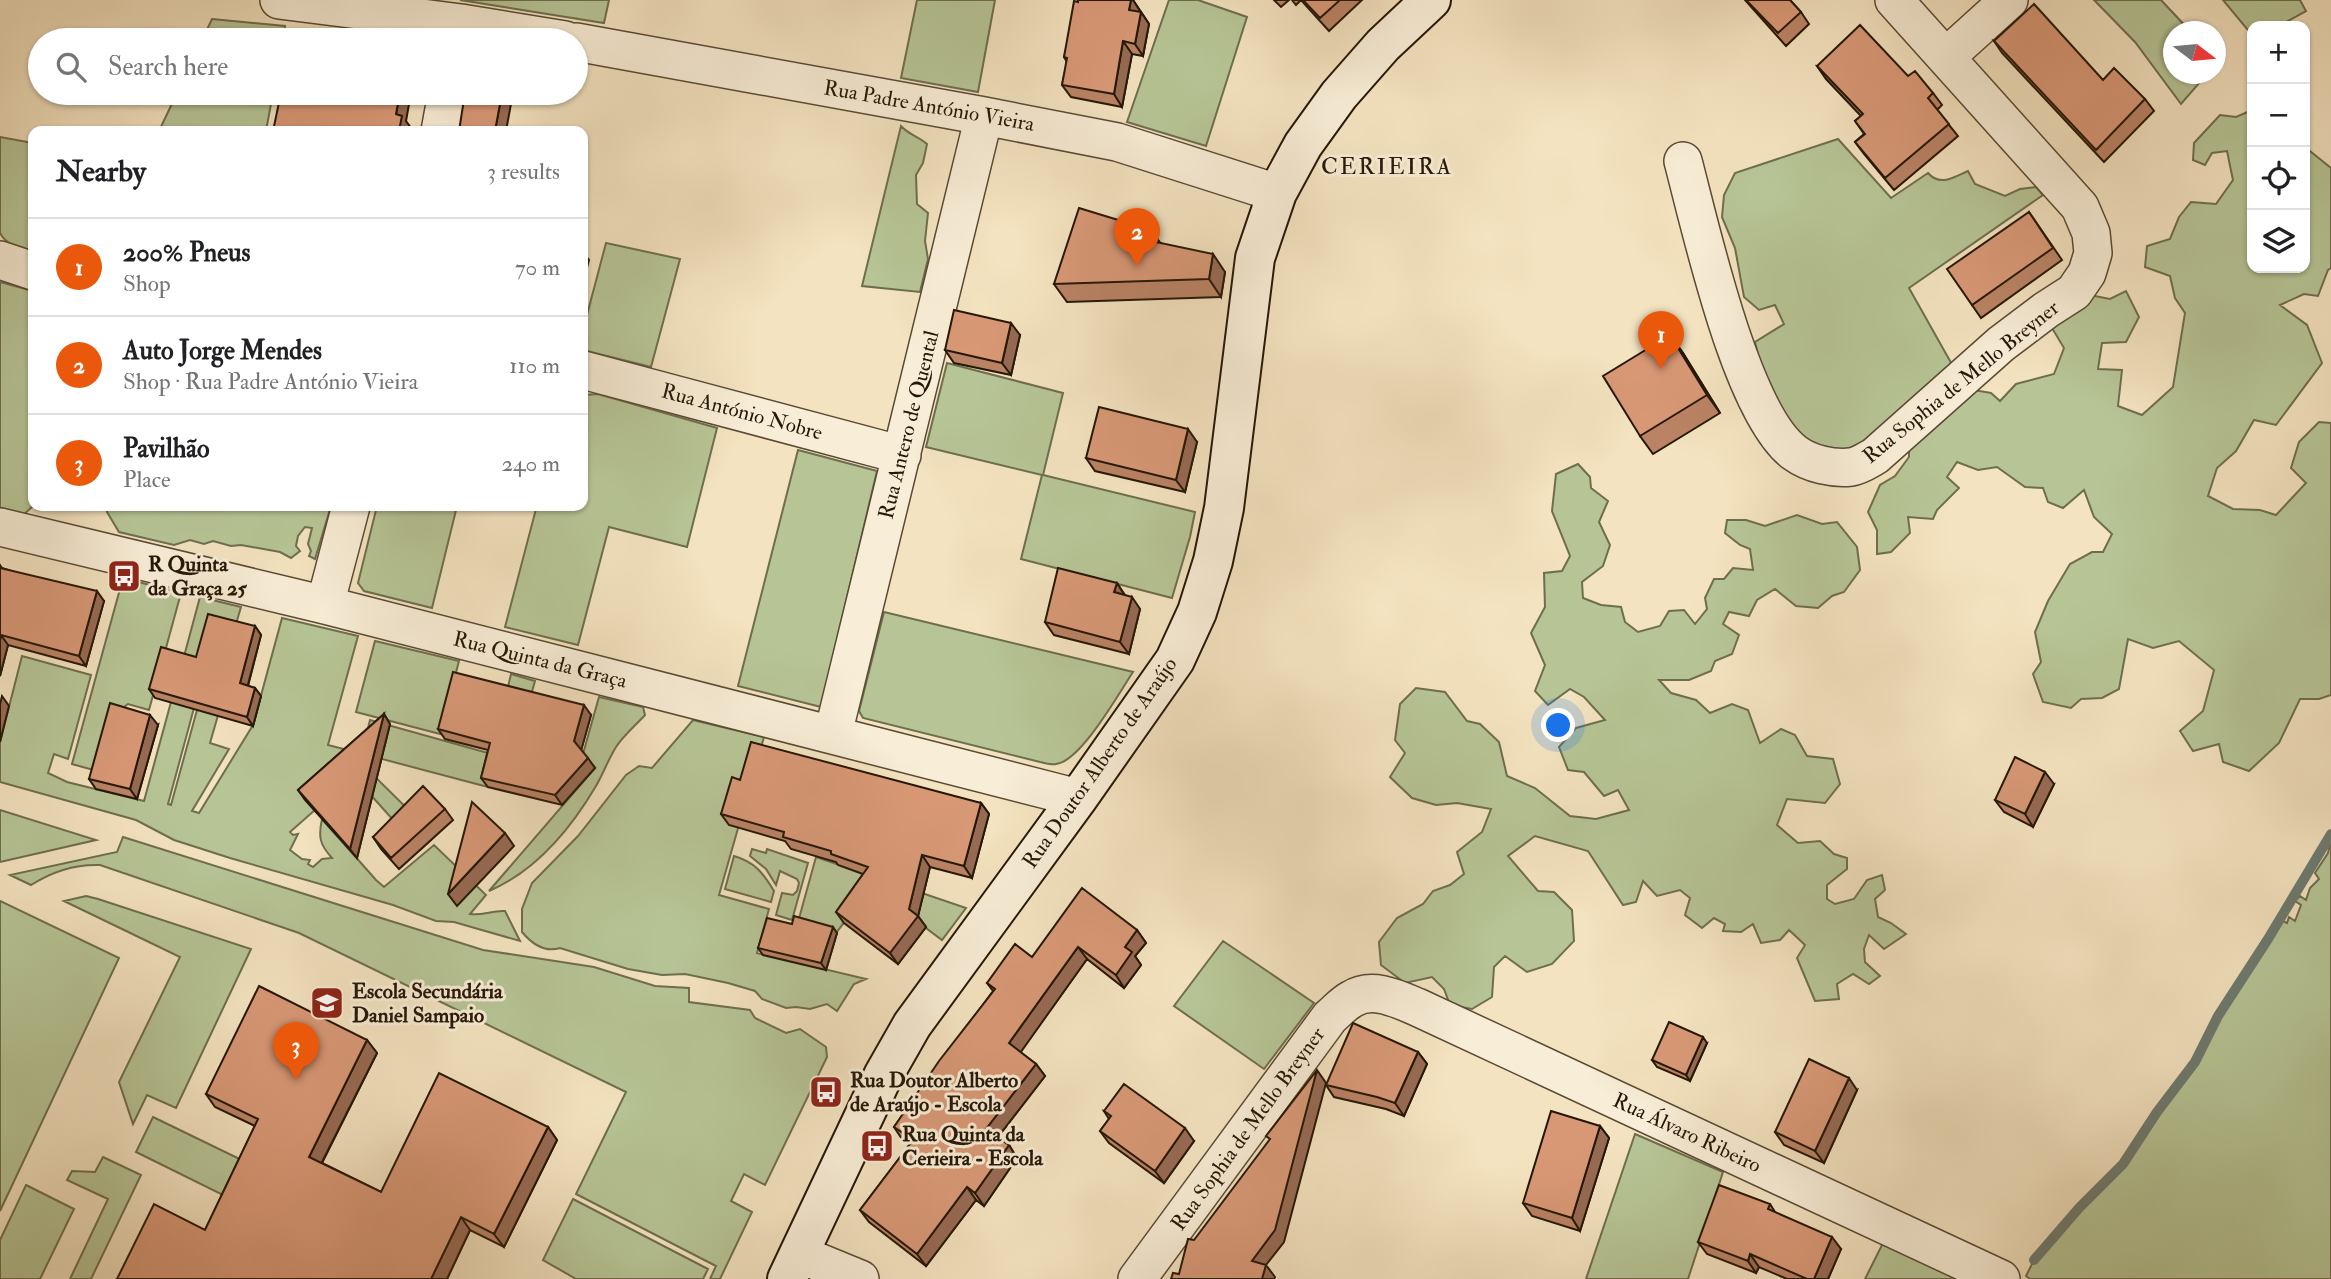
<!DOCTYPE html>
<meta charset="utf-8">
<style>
:root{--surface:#fff;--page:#f2f2f2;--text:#202124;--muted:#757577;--line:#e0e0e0;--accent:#ea580c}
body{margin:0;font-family:"IM FELL Double Pica",serif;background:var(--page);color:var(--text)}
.controls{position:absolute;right:21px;top:21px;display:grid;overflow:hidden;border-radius:14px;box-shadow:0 2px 5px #0004}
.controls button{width:63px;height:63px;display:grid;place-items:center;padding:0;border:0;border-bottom:2px solid var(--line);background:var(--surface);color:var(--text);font:35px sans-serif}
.compass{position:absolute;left:2163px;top:21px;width:63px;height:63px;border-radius:50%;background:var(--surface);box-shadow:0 2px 5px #0004;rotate:106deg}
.you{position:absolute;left:1559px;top:726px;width:24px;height:24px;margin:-18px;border:5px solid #fff;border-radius:50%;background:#1a73e8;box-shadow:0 0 0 10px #1a73e833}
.badge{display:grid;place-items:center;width:46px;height:46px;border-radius:50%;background:var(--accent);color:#fff;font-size:23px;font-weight:700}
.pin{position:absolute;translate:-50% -58px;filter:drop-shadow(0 2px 4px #0008)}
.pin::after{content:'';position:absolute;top:37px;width:24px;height:21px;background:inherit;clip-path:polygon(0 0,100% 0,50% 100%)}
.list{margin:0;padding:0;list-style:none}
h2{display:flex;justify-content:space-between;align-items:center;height:91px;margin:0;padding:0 28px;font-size:30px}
h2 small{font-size:23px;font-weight:400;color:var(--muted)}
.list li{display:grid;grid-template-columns:46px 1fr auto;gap:21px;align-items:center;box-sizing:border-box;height:98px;padding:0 28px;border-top:2px solid var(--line)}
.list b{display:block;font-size:26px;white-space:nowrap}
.list p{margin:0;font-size:23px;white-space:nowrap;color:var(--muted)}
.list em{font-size:23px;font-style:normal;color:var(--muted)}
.icon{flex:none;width:38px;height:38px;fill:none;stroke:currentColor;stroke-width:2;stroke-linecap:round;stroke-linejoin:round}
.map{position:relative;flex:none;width:2331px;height:1279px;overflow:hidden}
.search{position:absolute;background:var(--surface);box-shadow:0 2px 5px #0004;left:28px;top:28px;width:560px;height:77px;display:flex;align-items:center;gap:18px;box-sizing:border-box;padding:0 24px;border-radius:38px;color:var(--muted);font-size:26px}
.panel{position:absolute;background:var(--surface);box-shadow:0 2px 5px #0004;left:28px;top:126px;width:560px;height:385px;border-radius:14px}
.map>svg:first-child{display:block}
</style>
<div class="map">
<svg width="2331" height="1279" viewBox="0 0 2331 1279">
<rect width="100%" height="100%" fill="#f4e3c0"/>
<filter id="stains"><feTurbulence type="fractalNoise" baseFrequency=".00286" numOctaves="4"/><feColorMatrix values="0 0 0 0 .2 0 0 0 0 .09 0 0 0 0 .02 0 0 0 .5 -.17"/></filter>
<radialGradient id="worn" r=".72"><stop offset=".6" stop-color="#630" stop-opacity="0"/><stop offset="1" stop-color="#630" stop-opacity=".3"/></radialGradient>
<path fill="#b7c596" stroke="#6e6e4e" stroke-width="2" d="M460,0H609L604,23Z
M917,0H995L978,92L901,78Z
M1169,0H1198L1247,17L1206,146L1127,122Z
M2094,0H2161L2190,31L2174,32V74H2207L2181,104L2135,42Z
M2223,0H2300L2306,11L2279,26H2252V35Z
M212,19L285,26L283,40H202Z
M177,93H273L266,131H159Z
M2252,110V268H2305V152L2310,151L2331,168V268L2328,270L2318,296L2304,294L2280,305L2307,325L2322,363L2276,425L2254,420L2236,451L2217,468L2208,496L2233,509L2260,510L2276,515L2306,483L2291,468L2299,442L2319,422L2331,423V695L2319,699H2300L2279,743L2249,771L2223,762L2219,744L2193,751L2180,731L2203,711L2214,670L2179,641L2153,648L2128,639L2119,689L2102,698L2081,699L2071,708L2043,702L2033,674L2041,662L2035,632L2048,601L2070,564L2092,552H2103L2112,534L2094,517L2084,490L2063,508L2048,502L2043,488L2025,487L1997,467L1978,470L1957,462L1947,477L1959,488L1937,510L1933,519L1908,517L1910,533L1891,552L1877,554V530L1868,512L1880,485L1895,476L1909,457V443L1968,389L1991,393L2000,401L2016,384L2054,374L2064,348L2052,328L2090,295L2110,299L2126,291L2139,317L2126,342L2102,343L2098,369L2122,370L2118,406L2142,415L2173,387L2185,313L2175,298L2170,276L2145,267L2147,246L2170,239L2179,217L2191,202L2216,204L2233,180L2227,151L2212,153L2205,165L2193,160L2194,143L2220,115L2236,117Z
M901,126C909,135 918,136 927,144L923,163L916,175L917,204L928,213L925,241L928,259L920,292L862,286Z
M0,137L33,143V252C20,248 7,246 0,233Z
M1838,139L1891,198L1928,173C1940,187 1954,177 1968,171L1975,184L2005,196L2020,189L2036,187L2043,195L1909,288L1954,368C1931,387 1863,454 1835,451C1823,450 1810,442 1799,438L1763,376L1755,342L1784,324L1775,305L1759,310L1744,297L1735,248L1722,217L1724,195L1735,173Z
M606,243L680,259L651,367L583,350V330Z
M0,282L33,291V506L20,518L10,515L3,508L0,509Z
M947,363L1063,393L1043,475L1195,512L1190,537L1172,598L1021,559L1042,475L926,447Z
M598,394L717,428L687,547L609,527L578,645L505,627L536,509L526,506H583V395Z
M798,450L877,471L821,707L738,686Z
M1578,464L1590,477L1591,488L1608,501L1599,522L1610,545L1603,566L1582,582L1583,598L1601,605L1621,607L1625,622L1638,632L1660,626L1669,611L1684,610L1695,624L1707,609L1705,598L1714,579H1724L1733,568L1753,570L1750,549L1740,545L1725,533L1727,520H1746L1765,526L1797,515L1822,524L1837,522L1857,547L1860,570L1844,592L1832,596L1818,608L1796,606L1775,589L1757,600L1749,616L1729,612L1723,624L1739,635L1732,654L1715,661L1711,671L1689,680H1659L1671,693L1696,700L1710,713L1732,704L1748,710L1760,743L1781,729L1795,735L1807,756L1833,759L1840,784L1825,803L1787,799L1777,825L1798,843L1820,841L1834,854L1847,858V869L1827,885V899L1835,904L1854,899L1867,880L1882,875L1885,890L1875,899L1878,917L1891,923L1906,934L1884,949L1869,935L1864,949L1865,962L1880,976L1869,984L1853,974L1837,984L1839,999L1815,1001L1797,958L1805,945L1789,930L1780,940L1761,943L1753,924L1741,932L1723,931L1725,924L1714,918L1702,928L1685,915L1690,898L1680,890L1657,896L1643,881L1636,902L1623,905L1588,851L1535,836L1508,856L1538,891L1554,892L1572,910L1574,941L1552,964L1527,972L1505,956L1494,967L1492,997L1472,1009L1450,1005L1444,989L1432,977L1405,983L1381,965L1379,942L1397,918L1423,904L1433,891L1450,885L1464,874L1457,852L1482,832L1491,809L1457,803L1436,805L1412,798L1390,777L1405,753L1395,740L1400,704L1416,688L1445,692L1467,721L1480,724L1499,742L1507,776L1535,788L1570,816L1596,819L1629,810L1618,790L1604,796L1584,772L1568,770L1559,747L1576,728L1605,720L1584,697L1570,689L1548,705L1535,691L1545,665L1531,633L1545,607L1544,573L1562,571L1570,556L1552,511L1556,474Z
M108,506H331L315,559L309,556L311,551L308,544L312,528L305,527L298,536L296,546L300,551L291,558L280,552L241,545L231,546L213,541L204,544L190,540L174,545L119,532L107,512Z
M377,506H457L432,608L364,591L358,583Z
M123,578L181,593L149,710L128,704L113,715L97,771L72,764Z
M200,597L241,607L236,624L198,669L179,675Z
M884,612L1133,672C1119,693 1081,761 1056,764C1052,765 1045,763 1040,762L863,718L859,711Z
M282,618L358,636L328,745L367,755L364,766L435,836L420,850L361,784L324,802L290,832L293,835L298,834L290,850L302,859L310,860L308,864L313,867L322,859L332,858C320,845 318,837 322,819L376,880L384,887L434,845L486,895L470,914C482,916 493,910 505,911L520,941L454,922L436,921L393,905L230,858L174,840L136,820L0,782V742L22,656L91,675L68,759L54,754L48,773L67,782L144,801L171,702L194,708L168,804L171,805L200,699L221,705L210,743L229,749L192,811L199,813L253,725Z
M375,641L459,661L440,734L356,712Z
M511,674L535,681L530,699L488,787L382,759L367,732L370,720L502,757L507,691Z
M599,697L643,707L645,715C636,725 623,736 616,747C608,760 603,774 596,786C570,830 536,871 489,891L595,768L592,764L581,761Z
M693,720L764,737L719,895L769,909L757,953L866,979L854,984L837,1011L827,1004L810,1009L796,1007L786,1008L762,999L755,991L728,983L685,974L662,975L628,969L560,948C544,953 532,944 522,932V909L532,883L578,836L626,775L639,766L652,768Z
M0,810L96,840L0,862Z
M123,837L483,950L594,967L655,986L689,988V1002L750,1010L755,1018L786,1033L800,1029L826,1047L827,1057L765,1185L744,1174L731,1201L752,1212L720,1279H710L716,1266L576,1194L626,1092L299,933L100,865C74,864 53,871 31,885L10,875L117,852Z
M2331,839V1279H2030L2026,1276L2034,1260L2079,1208L2123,1164L2157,1112L2195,1062L2218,1016L2282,917L2283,921L2287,923L2289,917L2295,921L2301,905L2295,901L2300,896L2306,900L2310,888L2319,879L2315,873L2328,853Z
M752,849L766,853L767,849L808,863L792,920L776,915L782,893L793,895L797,891L799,883L797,879L780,871L776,885L766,869L750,856Z
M734,856C755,862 763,873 774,891L771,902L725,889Z
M816,857L966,908L942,940L871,887L836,933L798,922Z
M86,896L98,899L251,949L176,1108L147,1095L133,1124L119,1082L180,957L64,901Z
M0,901L119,958L0,1211Z
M1223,941L1314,1003L1264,1069L1174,1006Z
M153,1117L252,1165L235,1201L136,1152Z
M1635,1134L1723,1172L1688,1279H1586Z
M103,1157L141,1175L91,1279H70L108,1199L67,1180L72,1171L95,1172Z
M26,1185L74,1209L40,1279H0V1240Z
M573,1199L708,1269L703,1279H576L543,1260Z
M1883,1243L1959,1279H1865Z"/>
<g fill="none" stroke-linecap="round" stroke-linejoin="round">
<path stroke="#6e7b71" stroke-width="10" d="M2034,1260L2079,1208L2123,1164L2157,1112L2195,1062L2218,1016L2268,939L2331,834"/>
<defs>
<path id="minor" d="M279,0L461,23L565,40
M576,42L984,116L1117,142L1277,193
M1946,57L2009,0
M440,131L447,93
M1683,161C1701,229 1741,413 1795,453C1810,464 1833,469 1851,467C1859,466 1868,460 1875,456L2001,344L2046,310L2074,292L2087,273L2093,253L2091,233L2080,207L1894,0
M0,260L33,271
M583,370L902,455
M0,527L325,605L1078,798
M325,605L351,506
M833,734L984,116
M799,1254L860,1279
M1137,1279L1330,1017C1337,1011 1344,1003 1352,999C1372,986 1398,999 1417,1007L2001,1279"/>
<path id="secondary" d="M787,1279L883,1076L912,1025L1078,798L1175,660L1197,612L1213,561L1224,508L1255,258L1277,193L1303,145L1339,95L1383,45L1431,0"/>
</defs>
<use href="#minor" stroke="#594a34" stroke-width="40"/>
<use href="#secondary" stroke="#251706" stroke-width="42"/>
<use href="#minor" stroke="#f8edd6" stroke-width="37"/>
<use href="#secondary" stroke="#f8edd6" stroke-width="38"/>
</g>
<path fill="#ba8365" stroke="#251706" stroke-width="2" d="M1078,0H1133L1149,24L1143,56L1132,54L1122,107L1071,97L1062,85L1067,62L1064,57Z
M1274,0H1289L1281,7Z
M1292,0H1362L1329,31L1301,0L1296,5Z
M1745,0H1790L1801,12L1809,24L1786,46Z
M1994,41L2103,80L2145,99L2154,111L2104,162L2002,53Z
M1817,66L1908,76L1933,93L1942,105L1937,110L1958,136L1894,190L1864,154L1855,142L1864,134L1855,121L1861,116L1826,79Z
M2029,212L2062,260L1981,318L1972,305Z
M1151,230L1160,243L1225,272L1221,297L1067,302L1054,284Z
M1020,335L1011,375L954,363L945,350Z
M1670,335L1683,353L1720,413L1653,454L1640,436Z
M1197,442L1185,492L1095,471L1086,458Z
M0,565L2,568L104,601L86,666L8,645L0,676Z
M1117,583L1125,595L1140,609L1129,654L1054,635L1045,622Z
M255,626L261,635L248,686L255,688L261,696L253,726L155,698L149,689L196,657Z
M384,714L390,724L357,858L305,800L298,790Z
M591,715L581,750L595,768L562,805L488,787L481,778L488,750L445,739L438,729Z
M158,725L137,799L96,789L89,779Z
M740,780L981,803L989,814L972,878L930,867L918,916L926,927L898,964L844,923L836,912L863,874L838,865L836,862L791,849L785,841L729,825L721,814Z
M2054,784L2033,827L2004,812L1995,800Z
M445,809L453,820L399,869L381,849L373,837Z
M792,924L837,933L826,970L763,955L758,948Z
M1137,930L1146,943L1135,956L1141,965L1124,988L1087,959L1020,1052L1036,1064L1045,1076L998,1137L1009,1145L1017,1158L984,1206L976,1200L926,1266L869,1222L860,1210L910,1144L902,1139L894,1127L993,991L987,983L1032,957Z
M367,1040L377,1053L322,1163L381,1192L548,1127L557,1140L504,1247L470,1230L447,1279H117L205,1230L255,1126L215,1107L206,1094Z
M1707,1043L1690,1081L1657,1067L1652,1060Z
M1418,1052L1427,1064L1404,1116L1386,1109L1334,1097L1326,1085Z
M1857,1090L1824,1163L1784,1145L1775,1132Z
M1104,1111L1194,1141L1164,1183L1109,1143L1100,1131L1109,1119Z
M1600,1126L1609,1138L1580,1231L1532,1216L1523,1203Z
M1770,1204L1775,1212L1841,1249L1828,1279H1787L1759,1267L1756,1273L1707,1254L1698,1242Z"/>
<path fill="#976a53" stroke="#251706" stroke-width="2" d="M1131,0H1133L1140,11L1138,22L1129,10Z
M1141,12L1149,24L1143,56L1135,44Z
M1123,41L1132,54L1122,107L1114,94Z
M400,93H411L406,121L411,128L410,131H399L396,114Z
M502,93H513L506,131H495Z
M1151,230L1164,248L1151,241Z
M583,252L589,260L583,282Z
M1213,254L1225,272L1221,297L1209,279Z
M1011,323L1020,335L1011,375L1002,363Z
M1670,335L1683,353L1720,413L1707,395Z
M1188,429L1197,442L1185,492L1176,480Z
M1117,583L1125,596L1114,592Z
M97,591L104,601L86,666L79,656Z
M1132,597L1140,609L1129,654L1120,642Z
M255,626L261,635L246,692L240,683Z
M1,635L8,645L0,676V640Z
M255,688L261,696L253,726L247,717Z
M2,696L9,706L0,742V704Z
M584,705L591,715L581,751L574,741Z
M384,714L390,724L357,858L350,849Z
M150,715L158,725L137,799L130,789Z
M588,758L595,768L562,805L555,795Z
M2045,772L2054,784L2033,827L2025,814Z
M981,803L989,814L972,878L964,866Z
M505,833L514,846L457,906L448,894Z
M922,855L930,867L918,916L926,927L898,964L890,953L909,909Z
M833,927L837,933L826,970L821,963Z
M1137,930L1146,943L1135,956L1141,965L1124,988L1116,975L1125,947Z
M1078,947L1087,959L1018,1056L1009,1043Z
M1703,1037L1707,1043L1690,1081L1686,1075Z
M367,1040L377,1053L318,1170L309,1157Z
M1418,1052L1427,1064L1404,1116L1395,1103Z
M1036,1064L1045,1076L994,1142L986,1129Z
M1317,1070L1326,1083L1284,1242L1266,1265L1275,1277L1274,1279H1262L1252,1261Z
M1849,1078L1857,1090L1824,1163L1815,1151Z
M1600,1126L1609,1138L1580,1231L1572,1218Z
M548,1127L557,1140L504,1247L494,1234Z
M1185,1128L1194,1141L1164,1183L1155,1171Z
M1009,1145L1017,1158L984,1206L975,1193Z
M967,1187L976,1200L926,1266L917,1254Z
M461,1217L470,1230L447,1279H431Z
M1832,1237L1841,1249L1828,1279H1814Z
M1750,1254L1759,1267L1756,1273L1748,1261Z"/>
<path fill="#d89876" stroke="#251706" stroke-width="2" d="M1078,0H1131L1129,10L1141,12L1135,44L1123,41L1114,94L1062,85L1067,58L1064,57L1074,1L1078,2Z
M1303,0H1340L1320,18Z
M1746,0H1790L1801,12L1778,33Z
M2034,4L2103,80L2114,68L2145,99L2096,150L1994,41Z
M1860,25L1908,76L1915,71L1933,93L1928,98L1949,124L1885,178L1855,142L1865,134L1855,121L1863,114L1817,66Z
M291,36L316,40H291Z
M281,93H400L396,114L402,116L399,131H273Z
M465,93H502L495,131H459Z
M1079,208L1151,230V241L1213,254L1209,279L1054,284Z
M2029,212L2053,248L1972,305L1947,269Z
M954,310L1011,323L1002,363L945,350Z
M1670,335L1707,395L1640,436L1603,376Z
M1099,407L1188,429L1176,480L1086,458Z
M0,568L97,591L79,656L1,635L0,640Z
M1058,568L1117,583L1114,592L1132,597L1120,642L1045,622Z
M208,614L255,626L240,683L255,688L247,717L149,689L161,647L196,657Z
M453,672L584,705L574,741L588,758L555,795L481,778L490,743L438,729Z
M110,703L150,715L130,789L89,779Z
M384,714L350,849L298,790Z
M751,742L981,803L964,866L922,855L909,909L918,916L890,953L836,912L868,867L831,854V851L783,837L784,832L721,814L732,777L740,780Z
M2015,757L2045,772L2025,814L1995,800Z
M423,786L445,809L391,858L373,837Z
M472,802L505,833L448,894Z
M1082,888L1137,930L1125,947L1132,952L1116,975L1078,947L1009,1043L1036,1064L986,1129L1009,1145L975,1193L967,1187L917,1254L860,1210L913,1140L894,1127L939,1061L995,989L987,983L1015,944L1032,957Z
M794,916L833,927L821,963L758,948L767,918L792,924Z
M259,986L367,1040L309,1157L381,1192L439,1073L548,1127L494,1234L461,1217L431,1279H117L154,1204L205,1230L258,1119L206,1094Z
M1669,1022L1703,1037L1686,1075L1652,1060Z
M1353,1023L1418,1052L1395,1103L1377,1097L1326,1085Z
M1809,1059L1849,1078L1815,1151L1775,1132Z
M1317,1070L1275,1230L1252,1261L1266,1265L1262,1279H1171L1173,1273L1179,1274L1188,1239L1194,1240L1270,1139L1266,1136Z
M1124,1084L1185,1128L1155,1171L1100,1131L1111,1116L1104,1111Z
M1551,1111L1600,1126L1572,1218L1523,1203Z
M1719,1185L1770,1204L1768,1209L1832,1237L1814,1279H1807L1750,1254L1748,1261L1698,1242Z"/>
<defs>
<symbol id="bus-square" viewBox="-11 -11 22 22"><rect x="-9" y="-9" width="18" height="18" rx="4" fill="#8f2418" stroke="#f8edd6"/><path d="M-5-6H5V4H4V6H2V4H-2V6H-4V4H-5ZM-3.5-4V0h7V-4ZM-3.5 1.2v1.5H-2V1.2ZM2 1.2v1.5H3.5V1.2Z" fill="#fff"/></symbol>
<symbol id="school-square" viewBox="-11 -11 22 22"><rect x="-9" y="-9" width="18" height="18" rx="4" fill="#8f2418" stroke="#f8edd6"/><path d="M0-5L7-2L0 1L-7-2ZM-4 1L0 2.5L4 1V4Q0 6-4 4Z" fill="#fff"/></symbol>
</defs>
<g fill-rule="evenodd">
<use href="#bus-square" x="105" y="557" width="38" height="38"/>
<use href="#school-square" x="308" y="984" width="38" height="38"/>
<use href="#bus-square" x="807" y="1073" width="38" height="38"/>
<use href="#bus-square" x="858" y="1127" width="38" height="38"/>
</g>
<g text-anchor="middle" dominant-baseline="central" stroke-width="6" stroke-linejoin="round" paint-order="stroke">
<g font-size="21" fill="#251706" stroke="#f8edd6">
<text transform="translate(929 106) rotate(10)">Rua Padre António Vieira</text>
<text transform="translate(1961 382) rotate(-39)">Rua Sophia de Mello Breyner</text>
<text transform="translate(742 412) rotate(15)">Rua António Nobre</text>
<text transform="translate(909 425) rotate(-76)">Rua Antero de Quental</text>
<text transform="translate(540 660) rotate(14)">Rua Quinta da Graça</text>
<text transform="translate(1100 763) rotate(-55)">Rua Doutor Alberto de Araújo</text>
<text transform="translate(1248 1129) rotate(-54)">Rua Sophia de Mello Breyner</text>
<text transform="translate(1687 1133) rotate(25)">Rua Álvaro Ribeiro</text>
</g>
<g font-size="21" font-weight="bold" fill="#251706" stroke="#f8edd6" text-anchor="start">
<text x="148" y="564">R Quinta<tspan x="148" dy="24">da Graça 25</tspan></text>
<text x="352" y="991">Escola Secundária<tspan x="352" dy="24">Daniel Sampaio</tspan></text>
<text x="850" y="1080">Rua Doutor Alberto<tspan x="850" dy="24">de Araújo - Escola</tspan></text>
<text x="902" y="1134">Rua Quinta da<tspan x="902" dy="24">Cerieira - Escola</tspan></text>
</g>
<g font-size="23" letter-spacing="2" fill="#251706" stroke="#f8edd6">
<text x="1387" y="166">CERIEIRA</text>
</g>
</g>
<rect width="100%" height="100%" filter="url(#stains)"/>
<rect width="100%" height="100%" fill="url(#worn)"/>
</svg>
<div class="controls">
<button>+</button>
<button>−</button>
<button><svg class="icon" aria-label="locate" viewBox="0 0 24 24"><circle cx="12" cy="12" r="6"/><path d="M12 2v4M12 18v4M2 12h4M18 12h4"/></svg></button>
<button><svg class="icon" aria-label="layers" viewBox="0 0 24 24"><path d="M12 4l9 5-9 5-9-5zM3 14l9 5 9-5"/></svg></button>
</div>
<svg class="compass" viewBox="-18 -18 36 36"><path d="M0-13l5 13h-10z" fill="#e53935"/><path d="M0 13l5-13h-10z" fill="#757577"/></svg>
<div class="you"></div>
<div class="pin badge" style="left:1661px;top:369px">1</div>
<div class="pin badge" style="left:1137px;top:266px">2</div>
<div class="pin badge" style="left:296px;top:1080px">3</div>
<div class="search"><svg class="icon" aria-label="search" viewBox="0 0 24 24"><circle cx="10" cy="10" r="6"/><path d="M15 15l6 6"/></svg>Search here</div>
<section class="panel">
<h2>Nearby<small>3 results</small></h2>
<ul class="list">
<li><span class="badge">1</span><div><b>200% Pneus</b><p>Shop</p></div><em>70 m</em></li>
<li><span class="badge">2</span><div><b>Auto Jorge Mendes</b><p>Shop · Rua Padre António Vieira</p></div><em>110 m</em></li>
<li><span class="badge">3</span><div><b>Pavilhão</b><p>Place</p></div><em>240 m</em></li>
</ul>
</section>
</div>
